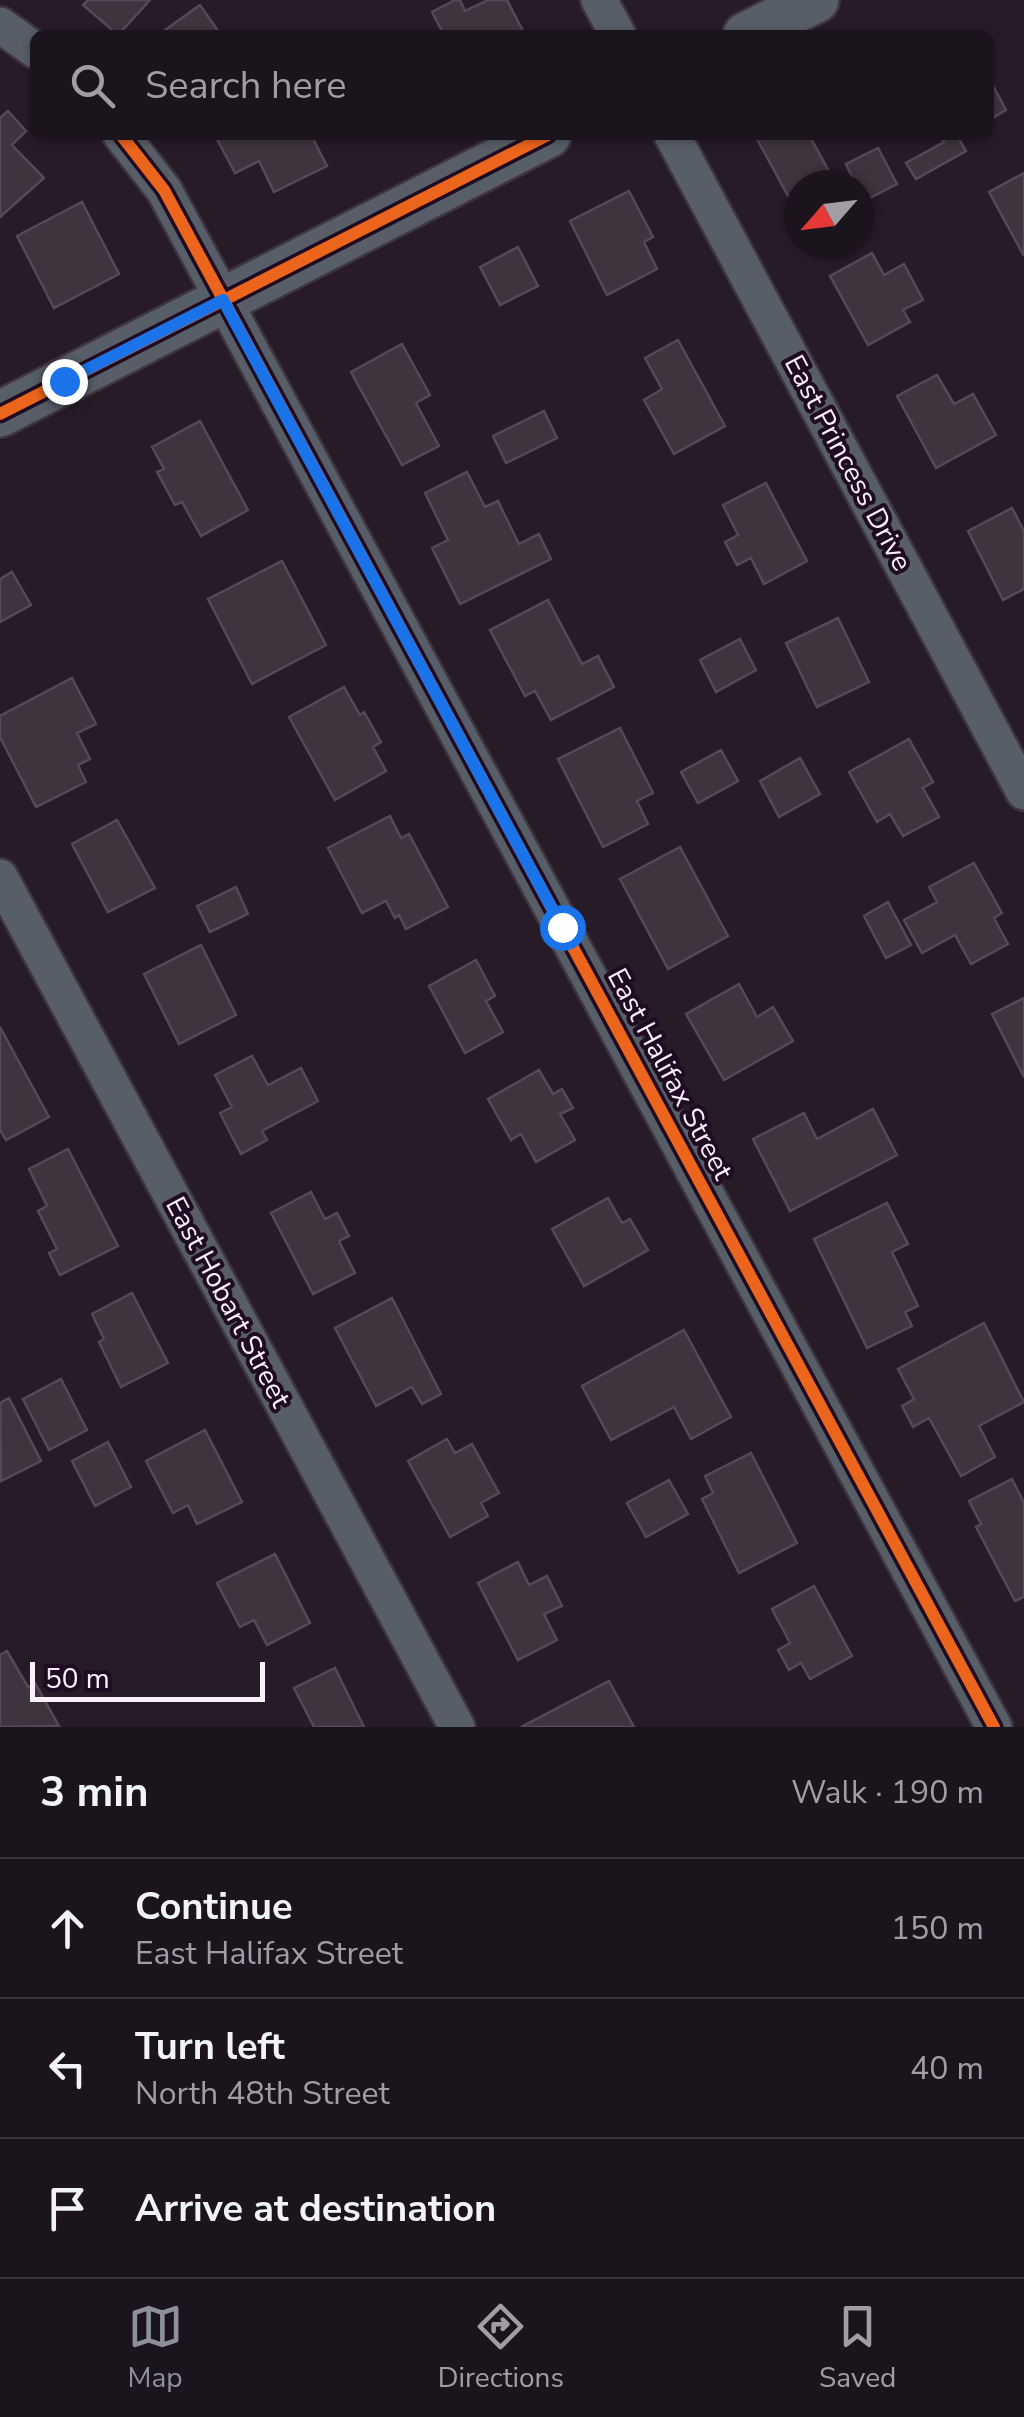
<!DOCTYPE html>
<meta charset="utf-8">
<style>
:root{--surface:#1c141d;--page:#251d26;--text:#f1f3f6;--muted:#a09ea4;--line:#3a333b;--accent:#8c9099}
body{margin:0;font-family:"Nunito Sans",sans-serif;background:var(--page);color:var(--text)}
.compass{position:absolute;left:784px;top:170px;width:90px;height:90px;border-radius:50%;background:var(--surface);box-shadow:0 2px 8px #0004;rotate:242deg}
.scale{position:absolute;left:30px;bottom:25px;width:235px;box-sizing:border-box;padding-left:10px;border:5px solid #fceefe;border-top:0;font-size:28px;line-height:35px;white-space:nowrap;color:#fceefe;-webkit-text-stroke:8px #1f0c22;paint-order:stroke}
.stop{position:absolute;width:30px;height:30px;margin:-22px;border:8px solid #1a73e8;border-radius:50%;background:#fff}
.stop.end{background:#1a73e8;border-color:#fff;box-shadow:0 2px 10px #0008}
.list{margin:0;padding:0;list-style:none}
h2{display:flex;justify-content:space-between;align-items:center;height:130px;margin:0;padding:0 40px;font-size:42px}
h2 small{font-size:32px;font-weight:400;color:var(--muted)}
.list li{display:grid;grid-template-columns:65px 1fr auto;gap:30px;align-items:center;box-sizing:border-box;height:140px;padding:0 40px;border-top:2px solid var(--line)}
.list b{display:block;font-size:38px;white-space:nowrap}
.list p{margin:0;font-size:32px;white-space:nowrap;color:var(--muted)}
.list em{font-size:32px;font-style:normal;color:var(--muted)}
.icon{flex:none;width:55px;height:55px;fill:none;stroke:currentColor;stroke-width:2;stroke-linecap:round;stroke-linejoin:round}
.map{position:relative;flex:none;width:1024px;height:1727px;overflow:hidden}
.search{position:absolute;background:var(--surface);box-shadow:0 2px 8px #0004;left:30px;right:30px;top:30px;height:110px;display:flex;align-items:center;gap:25px;box-sizing:border-box;padding:0 35px;border-radius:15px;color:var(--muted);font-size:38px}
.sheet{height:550px;background:var(--surface)}
nav{display:flex;justify-content:space-around;align-items:center;box-sizing:border-box;height:140px;border-top:2px solid var(--line);background:var(--surface);font-size:28px;color:var(--muted)}
nav a{display:grid;justify-items:center;gap:5px}
nav .on{color:var(--accent)}
.map>svg:first-child{display:block}
</style>
<div class="map">
<svg width="1024" height="1727" viewBox="0 0 1024 1727">
<rect width="100%" height="100%" fill="#261b27"/>
<path fill="#3d343e" stroke="#544a55" stroke-width="2.5" d="M88,0H150L118,35L83,5Z
M455,0H460L465,11L488,0H507L525,35H444L432,12Z
M200,5L221,35H158Z
M989,78L1006,110L989,120Z
M8,111L26,131L12,145L44,178L0,217V118Z
M224,135H311L327,166L274,192L259,161L235,173L217,139Z
M763,135H809L836,184L799,185V204L794,207L757,139Z
M940,135H961L958,137L966,151L916,179L906,163L944,142Z
M878,148L897,184L864,201L859,185H856L846,164Z
M1024,173V256L989,192Z
M629,191L653,237L644,242L657,269L607,295L570,221Z
M82,202L119,274L54,308L17,236Z
M518,247L538,286L500,305L480,267Z
M872,253L884,275L904,264L923,300L903,310L910,322L868,345L830,276Z
M678,340L725,426L674,454L644,400L662,389L645,358Z
M402,344L430,395L416,403L439,446L402,465L351,372Z
M937,375L954,404L973,394L996,435L936,468L897,396Z
M544,411L557,438L506,463L493,436Z
M200,421L248,510L201,536L182,502L175,505L157,472L164,469L152,447Z
M467,472L485,507L498,501L519,544L539,534L551,559L460,604L432,548L448,540L425,493Z
M766,483L807,561L764,584L751,558L737,565L725,542L738,535L723,505Z
M1012,508L1024,531V589L1003,600L968,531Z
M282,561L326,645L252,684L208,599Z
M12,572L31,605L0,622V579Z
M548,600L582,664L598,656L614,687L551,720L535,691L525,696L490,630Z
M838,618L869,682L817,707L786,643Z
M740,639L756,670L716,692L700,660Z
M72,678L96,724L77,733L90,759L78,765L86,782L36,807L0,737V716Z
M344,687L360,715L364,712L381,742L373,747L386,771L335,800L289,717Z
M620,728L653,793L637,801L648,824L603,847L558,759Z
M909,739L933,782L923,788L939,817L903,836L890,814L877,822L849,772Z
M721,750L738,781L698,803L681,772Z
M800,758L820,794L779,817L760,781Z
M390,816L401,838L409,834L448,907L406,929L399,915L395,918L386,901L362,913L328,848Z
M117,820L155,888L108,912L72,844Z
M680,847L728,936L668,969L620,879Z
M974,863L1002,913L994,918L1008,944L971,964L955,935L922,953L904,920L937,902L929,887Z
M236,887L248,914L210,932L197,906Z
M888,902L911,945L886,958L864,916Z
M201,945L236,1015L179,1044L144,974Z
M476,960L495,996L486,1001L503,1032L465,1053L429,986Z
M739,984L757,1017L773,1007L793,1041L724,1080L686,1014Z
M1024,998V1077L992,1014Z
M0,1027L49,1117L6,1140L0,1130Z
M252,1056L268,1085L301,1068L318,1101L262,1131L267,1140L241,1154L220,1113L232,1107L215,1075Z
M539,1070L553,1094L562,1089L573,1108L560,1114L575,1140L536,1162L521,1134L511,1140L488,1099Z
M873,1109L897,1155L790,1211L753,1139L804,1113L817,1139Z
M68,1149L118,1246L60,1275L49,1253L57,1249L38,1211L47,1206L29,1169Z
M311,1192L325,1219L337,1213L349,1236L339,1241L355,1273L313,1294L271,1213Z
M608,1198L622,1223L630,1219L648,1250L584,1286L552,1229Z
M887,1203L908,1244L892,1252L918,1306L905,1312L912,1326L867,1348L814,1239Z
M132,1293L168,1363L121,1387L99,1342L104,1339L92,1314Z
M392,1298L441,1394L422,1404L412,1387L376,1406L335,1328Z
M984,1323L1024,1402L979,1426L995,1457L961,1476L929,1418L913,1427L902,1406L914,1399L898,1369Z
M684,1330L731,1417L691,1439L674,1407L611,1440L582,1386Z
M61,1379L87,1430L49,1450L23,1399Z
M9,1398L41,1461L1,1481L0,1403Z
M205,1430L242,1502L197,1524L188,1505L173,1513L146,1461Z
M447,1439L455,1453L472,1444L499,1493L481,1503L488,1516L450,1537L408,1461Z
M108,1442L131,1487L95,1506L72,1461Z
M751,1453L797,1543L739,1573L702,1499L713,1493L705,1476Z
M1012,1479L1024,1503V1597L1015,1601L976,1527L981,1524L969,1501Z
M669,1480L688,1514L646,1537L627,1503Z
M275,1554L310,1623L267,1645L254,1620L240,1627L217,1583Z
M518,1562L529,1585L547,1576L562,1606L544,1614L557,1640L518,1660L478,1583Z
M814,1586L852,1656L810,1679L801,1663L789,1670L778,1650L790,1643L772,1609Z
M7,1651L28,1687L35,1683L59,1726L0,1727V1655Z
M335,1668L364,1727H314L294,1688Z
M609,1681L634,1727H521Z"/>
<g fill="none" stroke-linecap="round" stroke-linejoin="round">
<defs>
<path id="minor" d="M599,0L618,35
M0,25L35,50
M121,135L164,190L994,1727
M672,135L1024,792
M0,877L457,1727"/>
<path id="tertiary" d="M746,35L816,0
M0,414L548,135"/>
</defs>
<use href="#minor" stroke="#3f3540" stroke-width="40"/>
<use href="#tertiary" stroke="#3f3540" stroke-width="50"/>
<use href="#minor" stroke="#585e68" stroke-width="35"/>
<use href="#tertiary" stroke="#585e68" stroke-width="45"/>
<defs>
<path id="cycleway" d="M121,135L164,190L994,1727
M0,414L548,135"/>
</defs>
<use href="#cycleway" stroke="#1f0c22" stroke-width="19"/>
<use href="#cycleway" stroke="#eb651d" stroke-width="12"/>
</g>
<g fill="none" stroke-linecap="round" stroke-linejoin="round">
<path stroke="#1a73e8" stroke-width="12" d="M64,381L223,300L562,927"/>
</g>
<g text-anchor="middle" dominant-baseline="central" stroke-width="8" stroke-linejoin="round" paint-order="stroke">
<g font-size="28" fill="#fceefe" stroke="#1f0c22">
<text transform="translate(848 463) rotate(62)">East Princess Drive</text>
<text transform="translate(670 1074) rotate(62)">East Halifax Street</text>
<text transform="translate(228 1302) rotate(62)">East Hobart Street</text>
</g>
</g>
</svg>
<svg class="compass" viewBox="-18 -18 36 36"><path d="M0-13l5 13h-10z" fill="#e53935"/><path d="M0 13l5-13h-10z" fill="#a09ea4"/></svg>
<div class="scale">50 m</div>
<div class="stop" style="left:562px;top:927px"></div>
<div class="stop end" style="left:64px;top:381px"></div>
<div class="search"><svg class="icon" aria-label="search" viewBox="0 0 24 24"><circle cx="10" cy="10" r="6"/><path d="M15 15l6 6"/></svg>Search here</div>
</div>
<section class="sheet">
<h2>3 min<small>Walk · 190 m</small></h2>
<ul class="list">
<li><svg class="icon" aria-label="ahead" viewBox="0 0 24 24"><path d="M12 20V5M6 11l6-6 6 6"/></svg><div><b>Continue</b><p>East Halifax Street</p></div><em>150 m</em></li>
<li><svg class="icon" aria-label="left" viewBox="0 0 24 24"><path d="M17 20v-9H6M10 6l-5 5 5 5"/></svg><div><b>Turn left</b><p>North 48th Street</p></div><em>40 m</em></li>
<li><svg class="icon" aria-label="arrive" viewBox="0 0 24 24"><path d="M6 21V4h12l-3 4 3 4H6"/></svg><div><b>Arrive at destination</b></div></li>
</ul>
</section>
<nav>
<a class="on"><svg class="icon" aria-label="map" viewBox="0 0 24 24"><path d="M3 6l6-2 6 2 6-2v14l-6 2-6-2-6 2zM9 4v14M15 6v14"/></svg>Map</a>
<a><svg class="icon" aria-label="directions" viewBox="0 0 24 24"><path d="M12 3l9 9-9 9-9-9zM9 14v-3h6M13 9l2 2-2 2"/></svg>Directions</a>
<a><svg class="icon" aria-label="saved" viewBox="0 0 24 24"><path d="M7 4h10v16l-5-4-5 4z"/></svg>Saved</a>
</nav>
